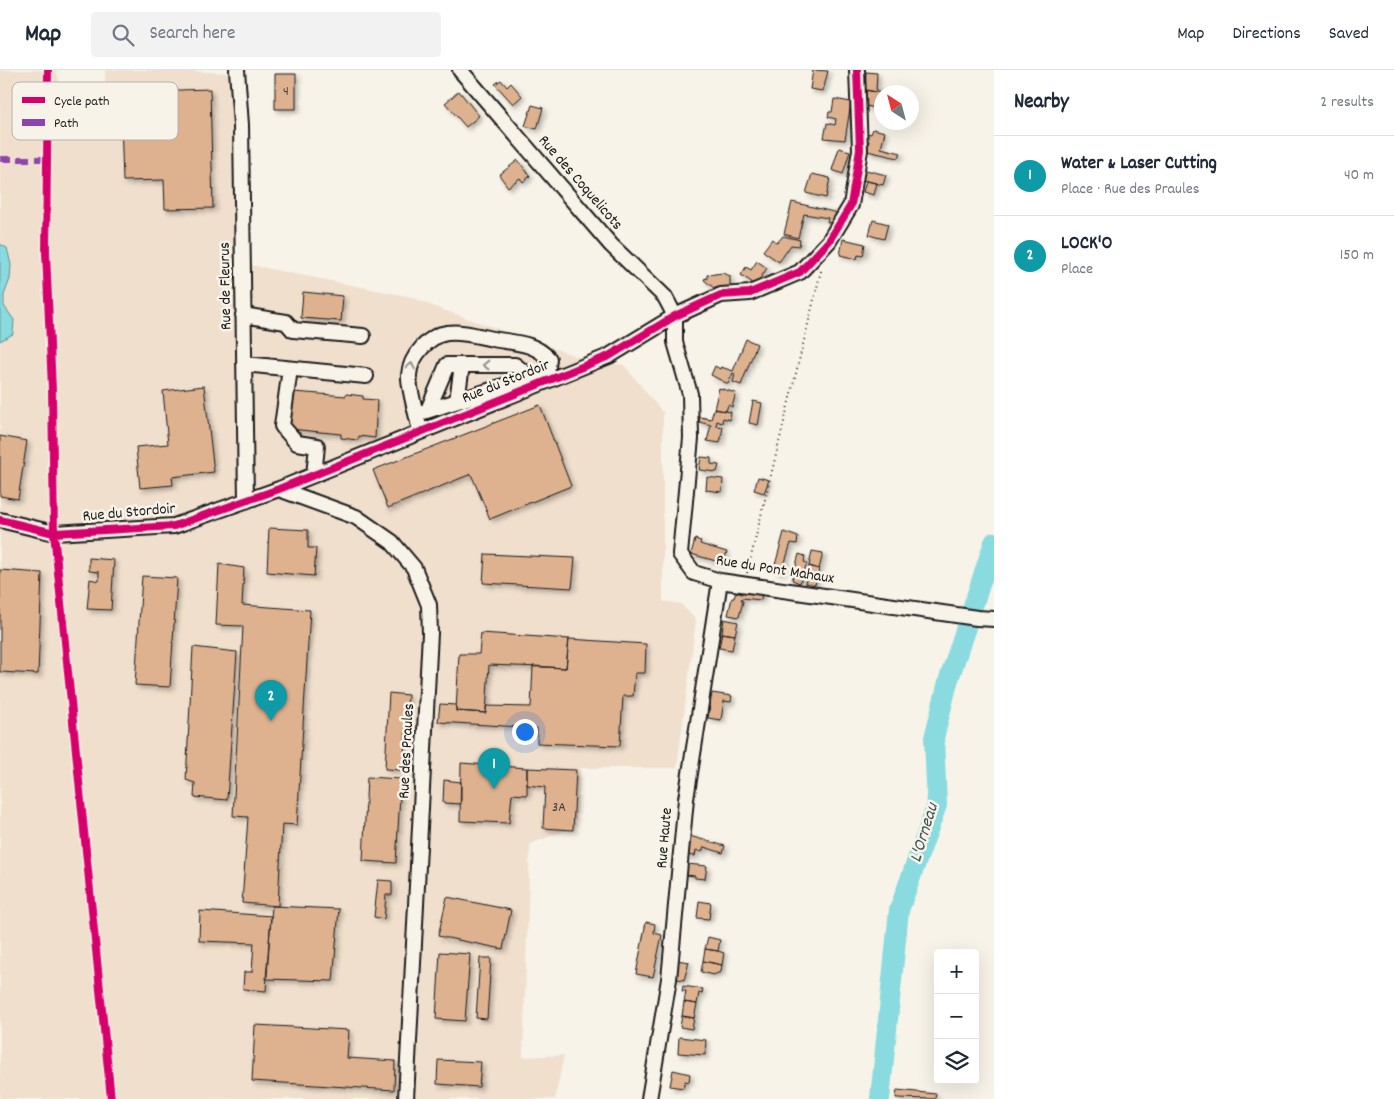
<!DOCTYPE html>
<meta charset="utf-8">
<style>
:root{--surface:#fff;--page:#f2f2f3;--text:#1f2937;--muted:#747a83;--line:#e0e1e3;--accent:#db2777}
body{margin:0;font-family:Dekko,sans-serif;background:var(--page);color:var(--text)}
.controls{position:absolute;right:15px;bottom:15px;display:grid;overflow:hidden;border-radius:5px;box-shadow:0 5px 20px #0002}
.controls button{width:45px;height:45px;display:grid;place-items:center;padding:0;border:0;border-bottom:1px solid var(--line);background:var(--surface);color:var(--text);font:25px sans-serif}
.compass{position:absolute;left:874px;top:15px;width:45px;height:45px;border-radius:50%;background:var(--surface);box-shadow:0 5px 20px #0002;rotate:324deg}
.you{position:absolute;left:524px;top:661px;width:18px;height:18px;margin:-12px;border:4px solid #fff;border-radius:50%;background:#1a73e8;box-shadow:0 0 0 8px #1a73e833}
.badge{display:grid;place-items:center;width:32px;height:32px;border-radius:50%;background:var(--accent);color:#fff;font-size:16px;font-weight:700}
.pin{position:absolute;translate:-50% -41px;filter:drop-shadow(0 1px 2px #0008)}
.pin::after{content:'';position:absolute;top:26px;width:18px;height:15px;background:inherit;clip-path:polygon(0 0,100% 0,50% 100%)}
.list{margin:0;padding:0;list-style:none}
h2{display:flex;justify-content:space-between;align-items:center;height:65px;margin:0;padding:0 20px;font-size:21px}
h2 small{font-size:16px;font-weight:400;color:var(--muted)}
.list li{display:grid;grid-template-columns:32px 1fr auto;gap:15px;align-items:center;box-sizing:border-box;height:80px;padding:0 20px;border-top:1px solid var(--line)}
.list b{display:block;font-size:19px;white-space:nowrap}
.list p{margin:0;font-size:16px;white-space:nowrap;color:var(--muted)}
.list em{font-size:16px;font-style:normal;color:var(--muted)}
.icon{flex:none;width:28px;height:28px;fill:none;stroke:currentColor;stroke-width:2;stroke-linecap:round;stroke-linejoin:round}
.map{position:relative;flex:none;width:994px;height:1029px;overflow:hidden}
header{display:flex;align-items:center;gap:30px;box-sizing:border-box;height:70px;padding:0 25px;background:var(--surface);border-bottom:1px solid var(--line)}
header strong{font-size:24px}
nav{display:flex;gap:28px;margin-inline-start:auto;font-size:18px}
.search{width:350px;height:45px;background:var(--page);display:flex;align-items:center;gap:12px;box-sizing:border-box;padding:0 18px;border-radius:5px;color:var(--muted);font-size:19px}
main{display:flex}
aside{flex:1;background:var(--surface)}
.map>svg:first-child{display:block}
</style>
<header>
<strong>Map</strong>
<div class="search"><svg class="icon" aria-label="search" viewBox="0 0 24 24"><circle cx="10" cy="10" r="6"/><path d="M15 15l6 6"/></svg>Search here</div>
<nav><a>Map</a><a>Directions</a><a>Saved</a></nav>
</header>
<main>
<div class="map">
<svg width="994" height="1029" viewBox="0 0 994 1029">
<defs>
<filter id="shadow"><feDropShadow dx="3" dy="3" stdDeviation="2.5" flood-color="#0004"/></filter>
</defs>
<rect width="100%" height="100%" fill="#f7f3e8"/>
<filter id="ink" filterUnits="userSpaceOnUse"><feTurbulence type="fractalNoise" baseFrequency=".02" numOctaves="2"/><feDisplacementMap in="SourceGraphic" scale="10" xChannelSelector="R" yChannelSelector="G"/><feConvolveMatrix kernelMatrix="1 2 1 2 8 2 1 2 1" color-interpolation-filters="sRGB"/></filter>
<g filter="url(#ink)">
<path fill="#f0dfcd" d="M0,0H56L66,35L106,33L105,0H172L228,3L250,195L412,227L435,237L587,290L624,295L663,343V531L681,534L696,550L677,698H580L576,757L530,774L523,987L564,985L555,1029H0Z"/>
<path fill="#89dbe0" stroke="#5d8f92" d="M0,174L7,178L11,195L10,209L4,225V236L14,250L13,264L0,271Z"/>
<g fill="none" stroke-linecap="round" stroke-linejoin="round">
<path stroke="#89dbe0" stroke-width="20" d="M880,1029L899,840L937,735L934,668L948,612L994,472"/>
</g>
<path fill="#deb18f" stroke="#1c1c1c" filter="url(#shadow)" d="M813,0L828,1L823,21L810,19Z
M866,2L877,3L876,22L864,20Z
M275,4H296V39H275Z
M501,10L507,17L511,13L522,26L513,34L495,14Z
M210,19L213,138L165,139L164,110L123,111L120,22Z
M866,20L882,23V28H879L877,38L865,36Z
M459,21L479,46L466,57L445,33Z
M834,29L851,32L845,70L824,68L827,53L835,55L836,49L828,47L829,42H832Z
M532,35L543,38L537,59L525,56Z
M873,59L885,62L881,78L901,83L898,88L867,81L869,71L866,70L867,63L871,64Z
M839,78L850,81L843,104L832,100Z
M518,90L530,106L523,112L520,108L508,117L499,105Z
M866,100L886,105L883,115L863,110Z
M812,104L830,108L826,128L806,123Z
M866,111L877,113L874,125L863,122Z
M792,132L838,143L836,154L827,152L828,148L804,144L798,168L784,164Z
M873,150L888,154L884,169L869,165Z
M783,166L800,170L799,176L791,175L779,192L763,181L772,169L777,173Z
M843,169L865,174L863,186L858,185L857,189L840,185Z
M757,191L767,198L756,215L741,205L746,197L751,200Z
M723,203L730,206V217L714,218L704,210L705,208L707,209V205Z
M303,222L343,226L341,251L301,248Z
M746,269L757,274L741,315L733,312L735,304L733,303L728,314L711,305L715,296L720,299L721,297L733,301Z
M204,316L214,402L172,407L173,415L140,418L136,377L168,374L163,321Z
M719,318L736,323L732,337L728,335L726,341L714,339Z
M293,322L346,326V324L363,326V329L377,330L375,368L359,366L358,370L341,368V364L290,359Z
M753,331L762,333L758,355L749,353Z
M540,335L571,416L490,449L471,404L388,438L373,400Z
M714,339L731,342L730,350L723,348L722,353L717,351L716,356L723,357L720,373L707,371L711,355L699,352L700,347L711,349Z
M0,366L27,371L18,429L0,426Z
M701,387L711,388V394L719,395L717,402L699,400Z
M707,407L723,409L722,422L706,420Z
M758,407L769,410L764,423L754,420Z
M269,458L308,460V478H316L314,506L267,502Z
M784,462L798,467L797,474L791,473L782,502L774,499Z
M695,469L701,471L700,474L727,482L723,493L691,484Z
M812,481L823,483L819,499L809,496Z
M485,484L575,488L572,518L483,513Z
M799,484L805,486L804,492L807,493L800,513L792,510Z
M89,488L114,490L111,540L87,539L90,509L99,511V502L89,501Z
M219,494L244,498L242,535L310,540L297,755L282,754L278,836L242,833L248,747L233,746L243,556L216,555Z
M809,496L819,499L815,515L805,513Z
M0,500L42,503L38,604L0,602Z
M142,506L177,508L170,617L135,615Z
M743,518L762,519L761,530L742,528L741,530L743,531L739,547L728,545L732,528H734L736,522L742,524Z
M724,549L738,552L735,565L722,563Z
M481,563L569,569L566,598L489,595L486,643L456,641L459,584H479Z
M722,563L735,565L732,580L719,578Z
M569,569L646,574L645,603H635L633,626H623L620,676L537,673V658L438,652L440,634L456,635V641L486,643V636L531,637L533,596L566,598Z
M193,577L237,582L227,730L194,727L195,713L186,710Z
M389,623L408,625L403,700L385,699Z
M712,623L732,626L731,632L724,631L721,650L708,648Z
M461,693L527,698V725L512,724L509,753L460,751Z
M527,698L576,700L573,760L543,758L545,717L527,715Z
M367,707L401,709L396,793L363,791Z
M444,710L461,712V734L443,733Z
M686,765L725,776L723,783L704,777L702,782L696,780L695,786L684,785Z
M687,794L707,796L705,809L695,808V806L686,805Z
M378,810L392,811V825H386L384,849L374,847Z
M447,827L511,840L503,879L438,866Z
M699,831L711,833L709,849L697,848Z
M272,836L339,839L333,911L266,909Z
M200,841L271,846L266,921L243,919L244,902H252L254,873L199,871Z
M646,852L655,854L654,863L662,865L653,907L636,904Z
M708,867L720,870L718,881L705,879Z
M705,879L718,881L724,883L722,895L703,891Z
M440,882L470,884L465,951L436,949Z
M480,888H491L487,949L476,948Z
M677,890L689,892L684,910L672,908Z
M703,891L722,895L721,902L713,905L701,902Z
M683,916L703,919L702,924L699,923L697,934L684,932L686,921H682Z
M684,932L697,934L694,948L682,946Z
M682,946L694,948L692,959L680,957Z
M255,955L349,960L347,988L395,991L394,1020L252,1011Z
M679,967L706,970L705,985L678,983Z
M438,990L481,992L479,1017L437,1014Z
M673,1000L690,1004L689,1012L685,1011L683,1018L670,1016Z
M897,1020L936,1024L935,1029L896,1028Z"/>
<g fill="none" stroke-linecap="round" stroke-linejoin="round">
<defs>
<path id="minor" d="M237,0L241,55L246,431
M460,0L611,175L665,227L675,246V272L690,324L691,368L680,484L694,503L720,511L977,548L994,549
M243,245L286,252L293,260L363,266
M244,294L366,306
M290,299L282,356L297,373L317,376L314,405
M457,331L462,295
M428,340L447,295H515L530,307
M417,344L541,304L548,297L549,289C534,272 514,273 493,269C478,266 462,261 447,263C429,265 410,287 409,305C408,318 418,348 420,362
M279,419L356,447L392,472L414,498L429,535L430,563L406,1029
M0,450L54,463L174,456L279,419L609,286L675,246L721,225L750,223L800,202L829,171L851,135L860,80L857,0
M649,1029L669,909L686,729L720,511"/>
</defs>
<use href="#minor" stroke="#1c1c1c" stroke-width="18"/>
<path stroke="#1c1c1c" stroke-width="2" stroke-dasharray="1 4" stroke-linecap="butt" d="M747,503L822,197"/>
<use href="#minor" stroke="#f7f3e8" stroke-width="14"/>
<path stroke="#8e44ad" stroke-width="6" stroke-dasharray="12 6" stroke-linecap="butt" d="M0,89H48"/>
<defs>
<path id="cycleway" d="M48,0L46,182L52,320L54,463L111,1029
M0,450L54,463L174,456L279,419L609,286L675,246L721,225L750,223L800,202L829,171L851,135L860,80L857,0"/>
</defs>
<use href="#cycleway" stroke="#f7f3e8" stroke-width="11"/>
<use href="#cycleway" stroke="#d6006c" stroke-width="8"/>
</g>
<defs><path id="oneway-chevron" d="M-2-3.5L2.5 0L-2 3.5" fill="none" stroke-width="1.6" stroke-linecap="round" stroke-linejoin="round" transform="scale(1.25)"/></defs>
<g stroke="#94928c">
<use href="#oneway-chevron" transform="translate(486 295) rotate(-180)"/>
<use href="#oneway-chevron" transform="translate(411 296) rotate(-78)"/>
</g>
</g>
<g text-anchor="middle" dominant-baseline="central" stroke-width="5" stroke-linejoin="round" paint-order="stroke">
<g font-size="14" fill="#4c4139">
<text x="286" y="22">4</text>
<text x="559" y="738">3A</text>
</g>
<g font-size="16" fill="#1c1c1c" stroke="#f7f3e8">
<text transform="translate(580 113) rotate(49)">Rue des Coquelicots</text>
<text transform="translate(226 216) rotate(-91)">Rue de Fleurus</text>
<text transform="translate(506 312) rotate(-22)">Rue du Stordoir</text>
<text transform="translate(129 443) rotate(-5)">Rue du Stordoir</text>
<text transform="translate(775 500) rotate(9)">Rue du Pont Mahaux</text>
<text transform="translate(407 681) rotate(-87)">Rue des Praules</text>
<text transform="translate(665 768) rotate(-85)">Rue Haute</text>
</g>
<g font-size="18" font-style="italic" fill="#3d5557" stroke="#f7f3e8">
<text transform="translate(925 763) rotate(-73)">L'Orneau</text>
</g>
</g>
<rect x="12" y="12" width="166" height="58" rx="8" fill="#f7f3e8" stroke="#b5b2ab" stroke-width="1"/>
<rect x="22" y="27" width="23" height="6" fill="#d6006c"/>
<rect x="22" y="49" width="23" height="7" fill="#8e44ad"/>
<g font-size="14" fill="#1c1c1c">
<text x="54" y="35">Cycle path</text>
<text x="54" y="57">Path</text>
</g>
</svg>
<div class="controls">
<button>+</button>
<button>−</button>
<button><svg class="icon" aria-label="layers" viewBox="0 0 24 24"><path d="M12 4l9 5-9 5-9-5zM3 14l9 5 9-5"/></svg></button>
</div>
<svg class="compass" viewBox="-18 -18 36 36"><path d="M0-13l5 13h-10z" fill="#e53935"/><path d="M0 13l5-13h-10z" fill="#747a83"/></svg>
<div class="you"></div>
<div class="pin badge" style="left:494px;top:719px;background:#0f9aa8">1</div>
<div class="pin badge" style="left:271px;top:651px;background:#0f9aa8">2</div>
</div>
<aside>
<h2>Nearby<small>2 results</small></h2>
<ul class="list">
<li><span class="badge" style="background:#0f9aa8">1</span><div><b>Water &amp; Laser Cutting</b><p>Place · Rue des Praules</p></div><em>40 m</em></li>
<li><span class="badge" style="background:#0f9aa8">2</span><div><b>LOCK'O</b><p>Place</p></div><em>150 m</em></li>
</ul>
</aside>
</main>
